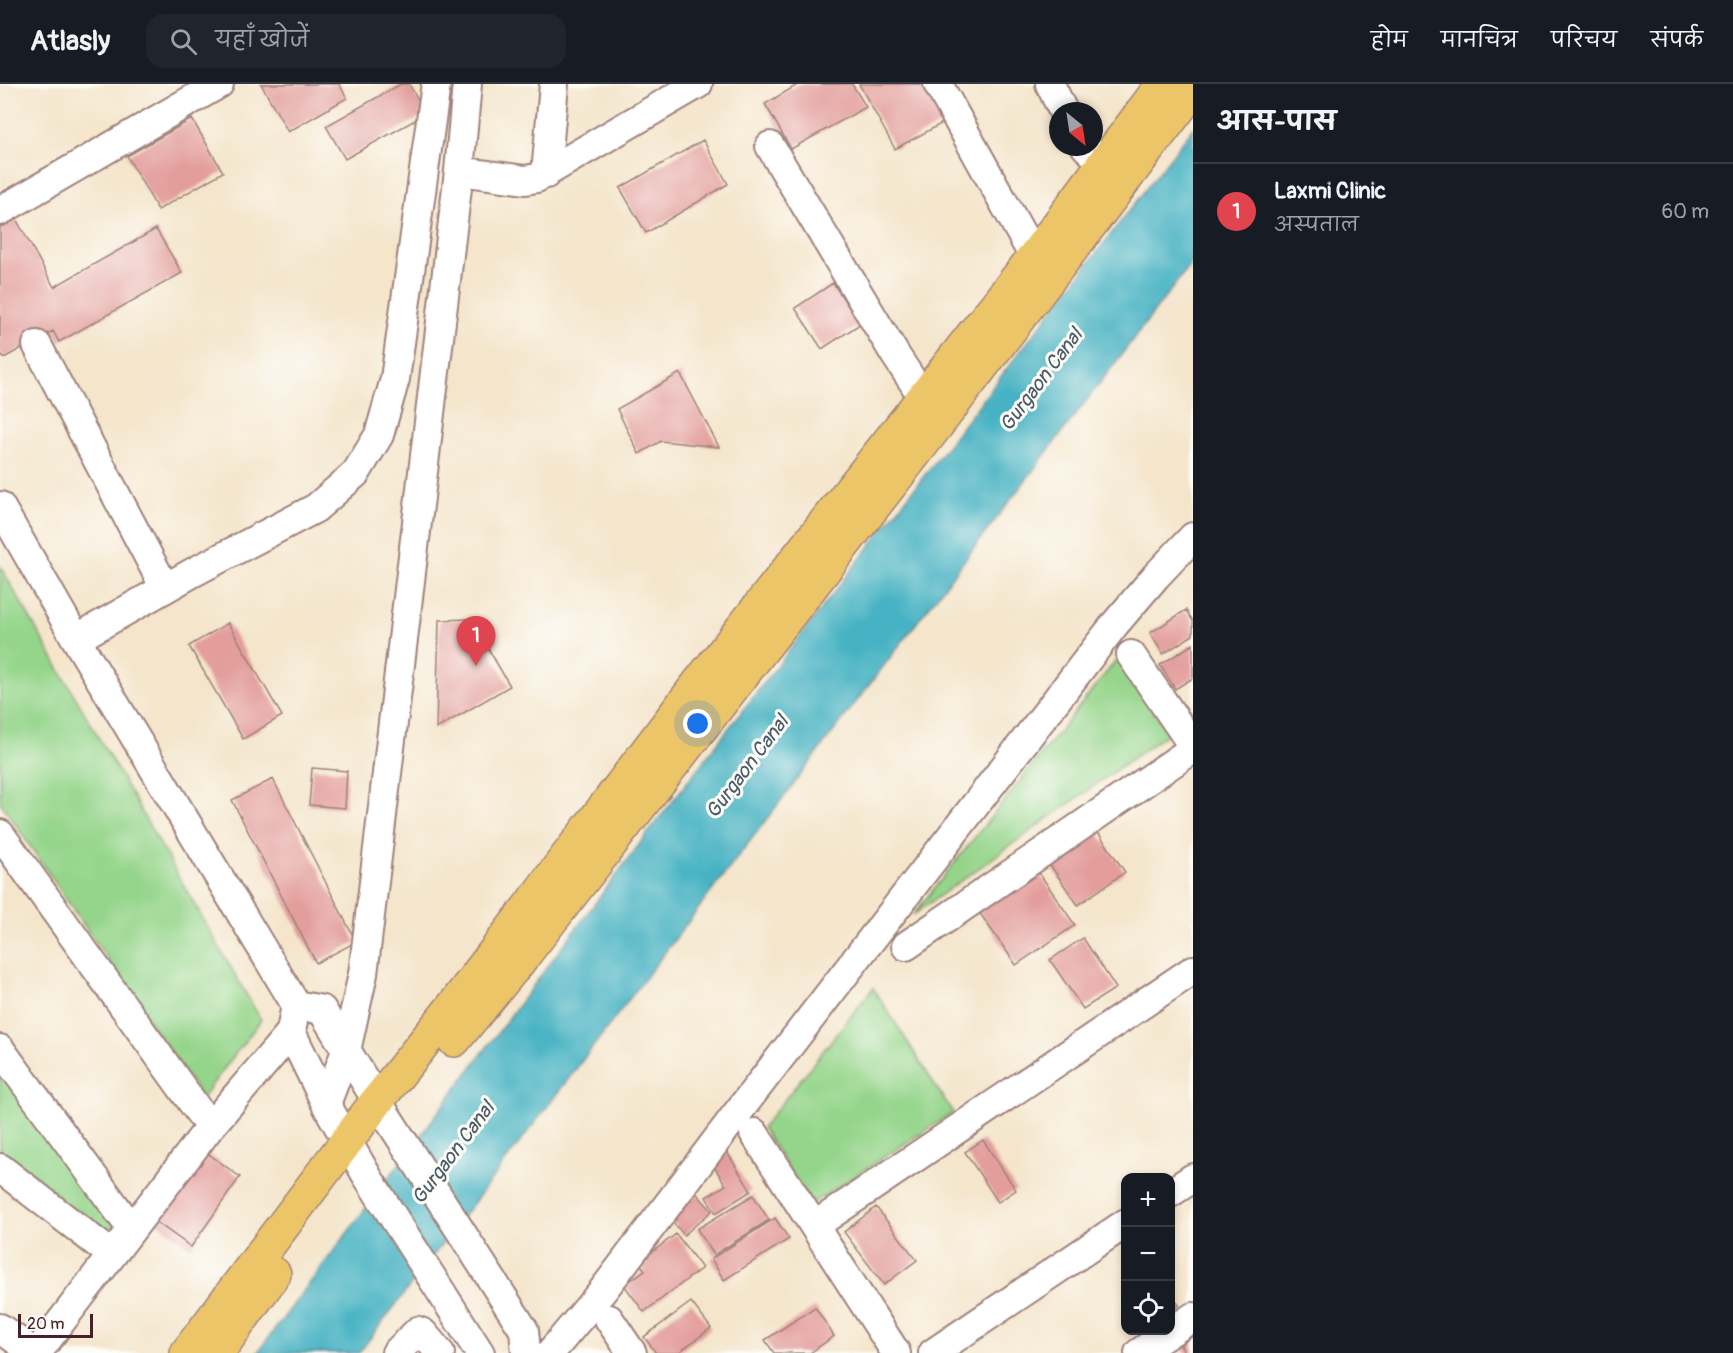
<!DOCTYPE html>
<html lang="hi">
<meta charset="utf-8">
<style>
:root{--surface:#171b24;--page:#20242c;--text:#f1f3f6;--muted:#9ea1a6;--line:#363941;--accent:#7c3aed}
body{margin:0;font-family:Pangolin,"Playpen Sans Deva",sans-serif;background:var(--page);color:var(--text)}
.controls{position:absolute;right:18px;bottom:18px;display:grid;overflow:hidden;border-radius:12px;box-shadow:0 3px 9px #0003}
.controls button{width:54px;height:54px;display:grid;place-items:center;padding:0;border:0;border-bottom:2px solid var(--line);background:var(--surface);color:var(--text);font:30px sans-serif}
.compass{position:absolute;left:1049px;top:18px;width:54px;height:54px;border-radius:50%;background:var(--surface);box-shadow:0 3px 9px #0003;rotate:150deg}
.scale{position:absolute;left:18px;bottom:15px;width:75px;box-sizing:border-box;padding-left:6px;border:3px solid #4a1f2b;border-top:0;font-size:16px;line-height:21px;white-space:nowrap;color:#4a1f2b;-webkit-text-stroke:4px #fdfcf7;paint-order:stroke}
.you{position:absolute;left:698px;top:640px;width:21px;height:21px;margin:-15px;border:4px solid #fff;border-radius:50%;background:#1a73e8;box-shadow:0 0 0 9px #1a73e833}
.badge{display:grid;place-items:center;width:39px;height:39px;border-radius:50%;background:var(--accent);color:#fff;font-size:20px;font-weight:700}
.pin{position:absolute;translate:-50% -50px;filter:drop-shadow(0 2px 3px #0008)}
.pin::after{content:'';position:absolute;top:32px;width:21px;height:18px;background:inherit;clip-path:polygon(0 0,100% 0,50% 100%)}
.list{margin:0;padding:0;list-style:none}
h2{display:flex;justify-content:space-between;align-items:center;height:78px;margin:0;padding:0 24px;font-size:26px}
h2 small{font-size:20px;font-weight:400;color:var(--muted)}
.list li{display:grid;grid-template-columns:39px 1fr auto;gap:18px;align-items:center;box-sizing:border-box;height:96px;padding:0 24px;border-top:2px solid var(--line)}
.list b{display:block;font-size:22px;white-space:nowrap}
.list p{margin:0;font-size:20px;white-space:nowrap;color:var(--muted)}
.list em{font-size:20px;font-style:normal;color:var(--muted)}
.icon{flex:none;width:33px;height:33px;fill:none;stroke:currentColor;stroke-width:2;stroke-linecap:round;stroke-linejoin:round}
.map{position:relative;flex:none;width:1193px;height:1269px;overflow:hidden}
header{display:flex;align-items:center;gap:36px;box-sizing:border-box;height:84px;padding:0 30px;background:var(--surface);border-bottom:2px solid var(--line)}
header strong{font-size:28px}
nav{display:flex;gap:33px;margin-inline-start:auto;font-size:21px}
.search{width:420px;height:54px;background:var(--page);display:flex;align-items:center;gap:15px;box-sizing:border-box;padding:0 21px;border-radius:18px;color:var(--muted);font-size:22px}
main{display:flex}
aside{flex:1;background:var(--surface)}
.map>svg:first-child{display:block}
</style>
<header>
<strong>Atlasly</strong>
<div class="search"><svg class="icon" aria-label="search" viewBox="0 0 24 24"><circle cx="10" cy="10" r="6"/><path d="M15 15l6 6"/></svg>यहाँ खोजें</div>
<nav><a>होम</a><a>मानचित्र</a><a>परिचय</a><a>संपर्क</a></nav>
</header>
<main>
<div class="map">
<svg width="1193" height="1269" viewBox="0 0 1193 1269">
<rect width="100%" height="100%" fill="#fdfcf7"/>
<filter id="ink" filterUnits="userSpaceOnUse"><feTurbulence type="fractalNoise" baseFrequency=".0167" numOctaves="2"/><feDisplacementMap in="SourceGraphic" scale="12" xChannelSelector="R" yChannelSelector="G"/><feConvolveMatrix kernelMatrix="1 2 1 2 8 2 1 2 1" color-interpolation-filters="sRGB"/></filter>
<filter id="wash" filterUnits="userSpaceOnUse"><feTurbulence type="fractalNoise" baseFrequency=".008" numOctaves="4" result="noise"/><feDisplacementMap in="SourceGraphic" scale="24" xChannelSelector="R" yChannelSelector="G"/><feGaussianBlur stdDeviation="1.35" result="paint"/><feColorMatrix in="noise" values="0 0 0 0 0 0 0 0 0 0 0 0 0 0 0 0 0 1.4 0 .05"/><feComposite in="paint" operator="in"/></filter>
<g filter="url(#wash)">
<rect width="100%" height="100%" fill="#f4e5cb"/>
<path fill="#95d58b" stroke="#707a5b" stroke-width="1.5" d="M0,482L261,936L202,1014L0,718Z
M1118,574L1168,649L913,831Z
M873,904L953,1029L811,1120L762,1044Z
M0,965L131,1144L111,1170L0,1084Z"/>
<path fill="#46b2c3" stroke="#486877" stroke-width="1.5" d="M1193,44V177L359,1269H257L644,754Z"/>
<g id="blocks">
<path fill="#e39e9c" d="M261,0H339L347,14L288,48Z
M401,0H409L426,30L345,75L326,42Z
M799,0H852L866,23L791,65L765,20Z
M859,0H928L948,36L895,65Z
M192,35L223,88L158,126L127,72Z
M703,56L728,100L646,149L620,104Z
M15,133L54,203L156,145L182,189L59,258L53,247L4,274L0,268V142Z
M833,199L860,240L822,265L795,224Z
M680,289L719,363L661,357L639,370L617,325Z
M1186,526L1193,537V551L1163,570L1150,549Z
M471,535L510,602L436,645L439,536Z
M228,539L282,632L243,655L189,562Z
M1193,560V594L1175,605L1160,581Z
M312,684L347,687L345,724L309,721Z
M273,695L356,858L316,879L232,716Z
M1093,741L1125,788L1078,821L1045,774Z
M1033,780L1075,841L1016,881L974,821Z
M1083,854L1116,904L1083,925L1050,876Z
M983,1056L1016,1106L998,1118L965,1068Z
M202,1065L240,1093L191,1163L152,1135Z
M727,1068L751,1107L716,1129L706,1113L726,1101L711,1078Z
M696,1109L712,1127L684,1151L669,1134Z
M753,1111L769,1136L714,1171L697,1145Z
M876,1123L917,1176L884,1201L844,1148Z
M775,1134L789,1155L724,1196L711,1175Z
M676,1150L702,1184L644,1228L624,1201L645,1186L639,1178Z
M1170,1208L1179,1221L1170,1227Z
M691,1218L711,1244L678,1269H656L644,1253Z
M815,1223L834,1252L810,1269H774L765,1256Z
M1193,1252V1269H1186L1180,1261Z"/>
</g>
</g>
<g filter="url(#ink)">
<use href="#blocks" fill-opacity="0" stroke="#9f827b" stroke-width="1.5"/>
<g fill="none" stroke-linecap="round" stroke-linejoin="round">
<defs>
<path id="minor" d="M938,0L1034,173
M1050,0L1063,27
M770,62L896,272L935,331
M1086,63L1120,94
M459,87L525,96L537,94L698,0
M546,90L554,0
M0,127L219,0
M37,261L165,504
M0,422L76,555L296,921L291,948L326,1020L367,1092L480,1269
M76,555L192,489L316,424L356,389L379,351L395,295L436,0
M1131,571L1193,662
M0,750L210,1043
M906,862L1193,665
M296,921L322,926L377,1017L524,1246L526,1269
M0,965L131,1144
M326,1020L346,967L363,890L459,87L467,0
M754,1049L896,1269
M0,1084L111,1170
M1170,1109L1193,1094
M814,1142L1193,886
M609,1235L632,1269
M0,1244L34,1269
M37,1269L210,1043L291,948
M396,1269L418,1247L423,1249L440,1269
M550,1269L604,1205L735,1032L1115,540L1156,492L1193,453
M933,1269L1126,1139
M1139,1269L1193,1233"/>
<path id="major" d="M454,956L520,876L940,337L1193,6
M187,1269L377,1017L459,915L692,608L1034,173L1163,0
M217,1269L274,1190"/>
</defs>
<use href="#minor" stroke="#9f827b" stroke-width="32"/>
<use href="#major" stroke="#9f827b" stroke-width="36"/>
<use href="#minor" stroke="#fff" stroke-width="28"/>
<use href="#major" stroke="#edc569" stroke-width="33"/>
</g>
</g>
<g text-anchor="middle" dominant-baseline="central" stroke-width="6" stroke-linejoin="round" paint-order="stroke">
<g font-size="20" font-style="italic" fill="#485a68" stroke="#fdfcf7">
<text transform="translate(1041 296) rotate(-53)">Gurgaon Canal</text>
<text transform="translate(747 683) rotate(-53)">Gurgaon Canal</text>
<text transform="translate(453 1069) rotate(-53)">Gurgaon Canal</text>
</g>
</g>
</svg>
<div class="controls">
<button>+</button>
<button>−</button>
<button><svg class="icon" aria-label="locate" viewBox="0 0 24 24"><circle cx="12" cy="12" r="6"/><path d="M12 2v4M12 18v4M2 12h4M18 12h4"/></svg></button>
</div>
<svg class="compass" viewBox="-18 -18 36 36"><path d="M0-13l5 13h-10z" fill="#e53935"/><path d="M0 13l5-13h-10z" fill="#9ea1a6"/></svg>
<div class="scale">20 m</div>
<div class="you"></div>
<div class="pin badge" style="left:476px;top:582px;background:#e0444e">1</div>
</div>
<aside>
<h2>आस-पास<small></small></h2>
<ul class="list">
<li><span class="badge" style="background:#e0444e">1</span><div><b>Laxmi Clinic</b><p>अस्पताल</p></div><em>60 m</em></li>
</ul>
</aside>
</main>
